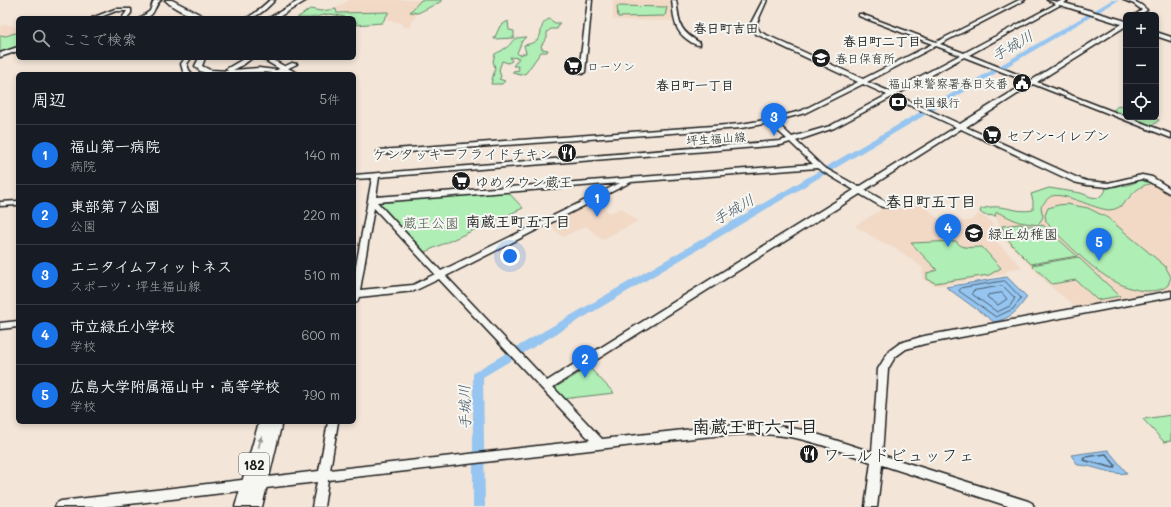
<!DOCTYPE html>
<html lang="ja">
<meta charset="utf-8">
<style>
:root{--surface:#171b24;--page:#242831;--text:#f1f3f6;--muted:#9ea1a6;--line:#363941;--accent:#1a73e8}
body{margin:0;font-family:Mali,"Klee One",sans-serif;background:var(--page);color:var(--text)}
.controls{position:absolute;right:12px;top:12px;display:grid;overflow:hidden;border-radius:6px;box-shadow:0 2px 6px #0003}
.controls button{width:36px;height:36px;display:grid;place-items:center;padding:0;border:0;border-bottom:1px solid var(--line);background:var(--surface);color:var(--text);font:20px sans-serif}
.you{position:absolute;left:510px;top:256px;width:14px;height:14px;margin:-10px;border:3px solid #fff;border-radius:50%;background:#1a73e8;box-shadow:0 0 0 6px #1a73e833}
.badge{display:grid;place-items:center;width:26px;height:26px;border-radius:50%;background:var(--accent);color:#fff;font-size:13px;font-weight:700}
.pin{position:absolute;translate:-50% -33px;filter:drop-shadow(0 1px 2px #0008)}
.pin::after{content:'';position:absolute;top:21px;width:14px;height:12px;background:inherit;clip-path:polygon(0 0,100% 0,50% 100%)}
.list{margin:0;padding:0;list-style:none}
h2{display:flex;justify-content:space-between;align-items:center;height:52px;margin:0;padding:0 16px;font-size:17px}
h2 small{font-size:13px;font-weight:400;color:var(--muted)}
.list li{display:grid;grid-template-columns:26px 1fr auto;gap:12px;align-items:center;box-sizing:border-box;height:60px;padding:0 16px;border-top:1px solid var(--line)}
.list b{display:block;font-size:15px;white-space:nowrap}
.list p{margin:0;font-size:13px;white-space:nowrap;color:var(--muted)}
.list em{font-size:13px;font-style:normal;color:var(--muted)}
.icon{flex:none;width:22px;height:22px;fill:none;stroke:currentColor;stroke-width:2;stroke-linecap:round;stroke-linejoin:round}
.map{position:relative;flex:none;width:1171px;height:507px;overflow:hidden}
.search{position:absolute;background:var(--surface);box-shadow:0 2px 6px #0003;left:16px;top:16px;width:340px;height:44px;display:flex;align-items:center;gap:10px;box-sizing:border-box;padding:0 14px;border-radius:6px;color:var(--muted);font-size:15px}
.panel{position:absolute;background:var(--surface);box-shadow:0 2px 6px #0003;left:16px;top:72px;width:340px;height:352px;border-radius:6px}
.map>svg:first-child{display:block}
</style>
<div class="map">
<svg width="1171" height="507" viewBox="0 0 1171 507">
<rect width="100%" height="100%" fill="#f3e5d8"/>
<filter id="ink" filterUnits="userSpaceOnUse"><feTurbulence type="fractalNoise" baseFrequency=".025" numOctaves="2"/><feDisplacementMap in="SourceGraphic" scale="8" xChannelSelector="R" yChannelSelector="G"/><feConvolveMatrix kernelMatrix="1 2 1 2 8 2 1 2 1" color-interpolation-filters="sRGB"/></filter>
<g filter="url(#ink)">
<path fill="#f1d9c6" d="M349,0H421L410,12L418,13L409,27H404L401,23L390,21L386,18L388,12L344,13L335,9Z
M613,0H673L676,21L613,20Z
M7,24L18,28V47L0,54V26Z
M1153,183L1171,194V289L1075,307L1049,285L1003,238L995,214L997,212L1019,222L1043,217L1041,207L1050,196L1059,194L1081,202L1110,210L1128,201L1141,187Z
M594,201L610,213L621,208L638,221L602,240L586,226L563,237L548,224Z
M907,204H922L942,222L970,221L979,214L988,219L993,225L996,241L1022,267L1009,270L1004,274L937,286L922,279L923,268L898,250L880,241L855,226L885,207Z"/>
<path fill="#afeeb5" stroke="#668568" d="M421,0H441L442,1L418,13L410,12Z
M617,6L667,7L665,16L618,17Z
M310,9L321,11L336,9L337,13L389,12L382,23L355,25L357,22H354V18H345V17L330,14L310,18H297Z
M549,19L555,23H560L557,29H551L547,32V37L541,46L542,49L548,50L547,52H541L526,73L521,75L513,73V71L519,70L518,66H513L519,58L510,57L512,61L508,63L502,61L499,70L501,77L499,79L505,81L502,84H491L495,68L493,61L495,54C498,52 502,51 504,49C515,43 508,38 526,37L522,41L517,53L519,55L526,53L524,45C550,41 534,26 549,19Z
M508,21L509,30L514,31V38L494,39L500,26Z
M15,33L18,34V46L0,54V35L6,36Z
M1119,105L1126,108V117H1151L1159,120L1151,127L1111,112Z
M1146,178L1153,183C1149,184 1144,185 1141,187C1130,193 1124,210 1109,210C1094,209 1064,192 1052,196C1048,197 1044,203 1041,207L1043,217L1038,225L1019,222L997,212L995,214L996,216L984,215L980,212L981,209C1003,202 1014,214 1033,210V201L1031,194L1049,188L1081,193L1091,197L1098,198L1105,192L1106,187L1128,185Z
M507,191L523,208L425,252L378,202Z
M1067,204L1088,208L1108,218L1165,266L1171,277L1168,285C1162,291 1153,291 1145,291C1106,287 1078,253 1051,228L1046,221L1045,215L1048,208L1058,205Z
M1019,224L1035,227L1043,225L1077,256L1031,264L1011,244H1012L1006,237L1002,226Z
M956,241C962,250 972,247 982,247L1001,268L989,275L935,283L927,279V273L937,270L911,243Z
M1078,257L1120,296L1097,300L1076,280L1052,284L1032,265Z
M589,367L614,393L562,399L553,389Z
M1171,415V441L1164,442L1143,419Z"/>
<path fill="#95c5f0" stroke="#65819b" d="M1007,277L1027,297C1017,311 1012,318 994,322L946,287Z
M1108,450L1127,473C1112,476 1094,465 1078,465L1071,455Z"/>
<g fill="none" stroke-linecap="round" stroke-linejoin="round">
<path stroke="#4c6071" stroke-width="1" d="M1005,281L1021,298L1013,309L996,317L959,291L961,288Z
M1003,286L1015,298L1010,306L997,312L972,294L973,291Z
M1002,293L1007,299L998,305L987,297L988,295Z"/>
<path stroke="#4c6071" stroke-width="1.5" d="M1106,454L1115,465L1114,468L1083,460L1085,457Z"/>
<path fill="#95c5f0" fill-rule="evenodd" d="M1112,0H1119L483,377L485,507H473V375L474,372Z"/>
<defs>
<path id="secondary" d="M155,0H161C152,7 157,18 140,18L150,11L153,2Z
M270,0H275C267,8 258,18 247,18L255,13Z
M588,0H592L585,72L582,74L579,72Z
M672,0H676C680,24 677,29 700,43V45C695,45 692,43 688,40C673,30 674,16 672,0Z
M763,0H767L756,25L760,32L863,79L932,44L859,16V14H861L936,42L1019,0H1025L940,44L964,53L1056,4L1047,0L1059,2L1062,0H1068L1064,3L1126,21V26L1037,82L1171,134V138L1033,84L966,127L1078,178L1087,181L1108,183L1142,175L1152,177L1171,189V194L1148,181L1142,179L1108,187L1087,185L1074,182L961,129L865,190L888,203L889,205L888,207H882L860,194L553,387L602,439L720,426L770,425L804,430L872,452L878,369L889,351L900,343L924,336L1171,291V297L924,344L906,349L895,357L888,369L882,455L1028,501L1032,503L1034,507H1011L882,465L877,507H865L871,462C849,454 827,446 804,440C771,431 737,434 703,437L328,480L324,507H312L317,482L104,507H55L57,503L61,501L319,471L328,422H338L330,470L590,440L439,279L414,291L359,297L357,302L354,303V277L372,178L354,179V175L780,141L787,139L769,123L741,128L380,154L377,152L380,150L741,124L765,120L801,111L858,82L756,34L750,25ZM1060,5L1121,24L1032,80L969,55ZM936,46L960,55L891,92L867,82ZM964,57L1028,82L960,124L896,95ZM863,84L887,95L830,126L792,137L775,121L805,113ZM892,97L956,127L859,187L823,167L796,141L834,128ZM790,142L813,164L376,197L379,177L781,145ZM817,168L854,190L547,381L515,347L510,344L446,276L631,182ZM620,183L441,271L377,202ZM374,208L435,274L413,285L360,290Z
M1124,0C1134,0 1140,3 1147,10L1140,15H1135L1142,10L1134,4Z
M115,9H131V13L127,18H122L127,11H116L98,18H92Z
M1156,32L1171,37V41L1156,36Z
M18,47V51L0,57V53Z
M185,58H191L187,64L189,70L192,74H186L183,71L181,64Z
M292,63L297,64L276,74H268Z
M18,201V205L0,206V202Z
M18,321V327L0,329V323Z"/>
<path id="highway" d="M165,0H172L207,18C193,18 175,10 165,0Z
M300,0H307L277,18H269Z
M199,58H205L202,66L210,70L228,71L226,69L228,68L245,58H252L243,65L233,70L259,68L283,71L261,58H269L299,74L259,72L208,74L200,71L195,66Z
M259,422H282L262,507H235Z"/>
</defs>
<use href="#secondary" stroke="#1c1c1c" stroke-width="3"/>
<use href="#highway" stroke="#1c1c1c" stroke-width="3"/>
<use href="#secondary" fill="#f6f6f2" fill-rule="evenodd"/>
<use href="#highway" fill="#f6f6f2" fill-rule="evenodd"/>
</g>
<defs><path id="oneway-solid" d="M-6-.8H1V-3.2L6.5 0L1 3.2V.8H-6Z"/></defs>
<use fill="#949492" href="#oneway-solid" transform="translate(260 442) rotate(-75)"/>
</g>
<defs>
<symbol id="school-disc" viewBox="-11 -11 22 22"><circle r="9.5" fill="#1c1c1c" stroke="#f6f6f2"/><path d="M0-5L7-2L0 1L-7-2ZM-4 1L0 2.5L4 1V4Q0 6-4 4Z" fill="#fff"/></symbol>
<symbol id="supermarket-disc" viewBox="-11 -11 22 22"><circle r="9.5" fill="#1c1c1c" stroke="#f6f6f2"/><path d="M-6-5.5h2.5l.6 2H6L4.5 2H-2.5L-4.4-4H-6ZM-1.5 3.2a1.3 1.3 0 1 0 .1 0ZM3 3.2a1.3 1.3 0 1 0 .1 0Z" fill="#fff"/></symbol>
<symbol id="civic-disc" viewBox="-11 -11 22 22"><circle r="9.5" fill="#1c1c1c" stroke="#f6f6f2"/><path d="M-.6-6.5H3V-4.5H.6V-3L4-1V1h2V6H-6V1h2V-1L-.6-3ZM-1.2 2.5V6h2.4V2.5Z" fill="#fff"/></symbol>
<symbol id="bank-disc" viewBox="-11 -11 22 22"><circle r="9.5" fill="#1c1c1c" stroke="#f6f6f2"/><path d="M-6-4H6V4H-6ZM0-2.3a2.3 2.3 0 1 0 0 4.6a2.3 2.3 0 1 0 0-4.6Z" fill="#fff"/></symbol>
<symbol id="restaurant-disc" viewBox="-11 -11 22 22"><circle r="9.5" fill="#1c1c1c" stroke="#f6f6f2"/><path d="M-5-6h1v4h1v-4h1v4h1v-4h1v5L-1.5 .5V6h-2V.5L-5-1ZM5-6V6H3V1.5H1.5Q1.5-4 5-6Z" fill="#fff"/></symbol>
</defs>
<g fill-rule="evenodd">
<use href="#school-disc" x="810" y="47" width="22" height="22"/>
<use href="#supermarket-disc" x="562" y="55" width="22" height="22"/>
<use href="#civic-disc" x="1011" y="72" width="22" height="22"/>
<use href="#bank-disc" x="887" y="91" width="22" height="22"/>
<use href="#supermarket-disc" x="981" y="124" width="22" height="22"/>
<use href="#restaurant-disc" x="556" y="142" width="22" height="22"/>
<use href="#supermarket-disc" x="450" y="170" width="22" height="22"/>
<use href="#school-disc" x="963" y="222" width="22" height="22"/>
<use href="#restaurant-disc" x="798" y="443" width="22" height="22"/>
</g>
<g text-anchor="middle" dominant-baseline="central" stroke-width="4" stroke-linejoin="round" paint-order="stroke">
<g font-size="12" fill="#1c1c1c" stroke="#f6f6f2" text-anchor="start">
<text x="835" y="58">春日保育所</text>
<text x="587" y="66">ローソン</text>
<text x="1008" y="83" text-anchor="end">福山東警察署春日交番</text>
<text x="912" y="102">中国銀行</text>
</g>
<g font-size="12" fill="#1c1c1c" stroke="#f6f6f2">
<text transform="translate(716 138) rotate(-4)">坪生福山線</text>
</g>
<g font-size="13" font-weight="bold" fill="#1c1c1c" stroke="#f6f6f2">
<text x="726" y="27">春日町吉田</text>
<text x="882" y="40">春日町二丁目</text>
<text x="695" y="84">春日町一丁目</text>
</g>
<rect fill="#f6f6f2" stroke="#5d5d5c" stroke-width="1" x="239" y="453" width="30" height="22" rx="3"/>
<g font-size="13" font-weight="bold" fill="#1c1c1c">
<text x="254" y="464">182</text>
</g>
<g font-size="14" fill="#1c1c1c" stroke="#f6f6f2" text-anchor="start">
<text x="1006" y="135">セブン-イレブン</text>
<text x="553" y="153" text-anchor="end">ケンタッキーフライドチキン</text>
<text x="475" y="181">ゆめタウン蔵王</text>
<text x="988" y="233">緑丘幼稚園</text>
</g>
<g font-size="14" fill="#485b4a" stroke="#f6f6f2">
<text x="431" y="222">蔵王公園</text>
</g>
<g font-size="15" font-style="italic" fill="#465766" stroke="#f6f6f2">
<text transform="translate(1012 45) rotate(-30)">手城川</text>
<text transform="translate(733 209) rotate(-30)">手城川</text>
<text transform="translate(464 407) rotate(-91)">手城川</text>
</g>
<g font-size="15" font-weight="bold" fill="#1c1c1c" stroke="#f6f6f2">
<text x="931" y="201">春日町五丁目</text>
<text x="518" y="221">南蔵王町五丁目</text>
</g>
<g font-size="17" fill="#1c1c1c" stroke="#f6f6f2" text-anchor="start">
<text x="823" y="454">ワールドビュッフェ</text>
</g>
<g font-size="18" font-weight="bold" fill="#1c1c1c" stroke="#f6f6f2">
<text x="755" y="426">南蔵王町六丁目</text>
</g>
</g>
</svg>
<div class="controls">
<button>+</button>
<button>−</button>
<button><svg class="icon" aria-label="locate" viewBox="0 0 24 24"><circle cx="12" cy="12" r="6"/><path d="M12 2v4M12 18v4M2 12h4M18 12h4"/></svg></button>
</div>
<div class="you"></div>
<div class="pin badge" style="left:597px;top:217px">1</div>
<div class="pin badge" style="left:585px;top:378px">2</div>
<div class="pin badge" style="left:774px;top:136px">3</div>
<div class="pin badge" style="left:948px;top:247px">4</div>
<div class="pin badge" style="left:1099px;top:261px">5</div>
<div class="search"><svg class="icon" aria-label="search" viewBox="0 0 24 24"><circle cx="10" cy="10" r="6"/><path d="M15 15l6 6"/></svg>ここで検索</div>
<section class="panel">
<h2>周辺<small>5件</small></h2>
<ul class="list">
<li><span class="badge">1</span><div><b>福山第一病院</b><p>病院</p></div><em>140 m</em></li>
<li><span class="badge">2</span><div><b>東部第７公園</b><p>公園</p></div><em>220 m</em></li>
<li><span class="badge">3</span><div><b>エニタイムフィットネス</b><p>スポーツ · 坪生福山線</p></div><em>510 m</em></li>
<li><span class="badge">4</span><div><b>市立緑丘小学校</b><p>学校</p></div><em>600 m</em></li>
<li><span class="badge">5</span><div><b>広島大学附属福山中・高等学校</b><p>学校</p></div><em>790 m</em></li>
</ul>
</section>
</div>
